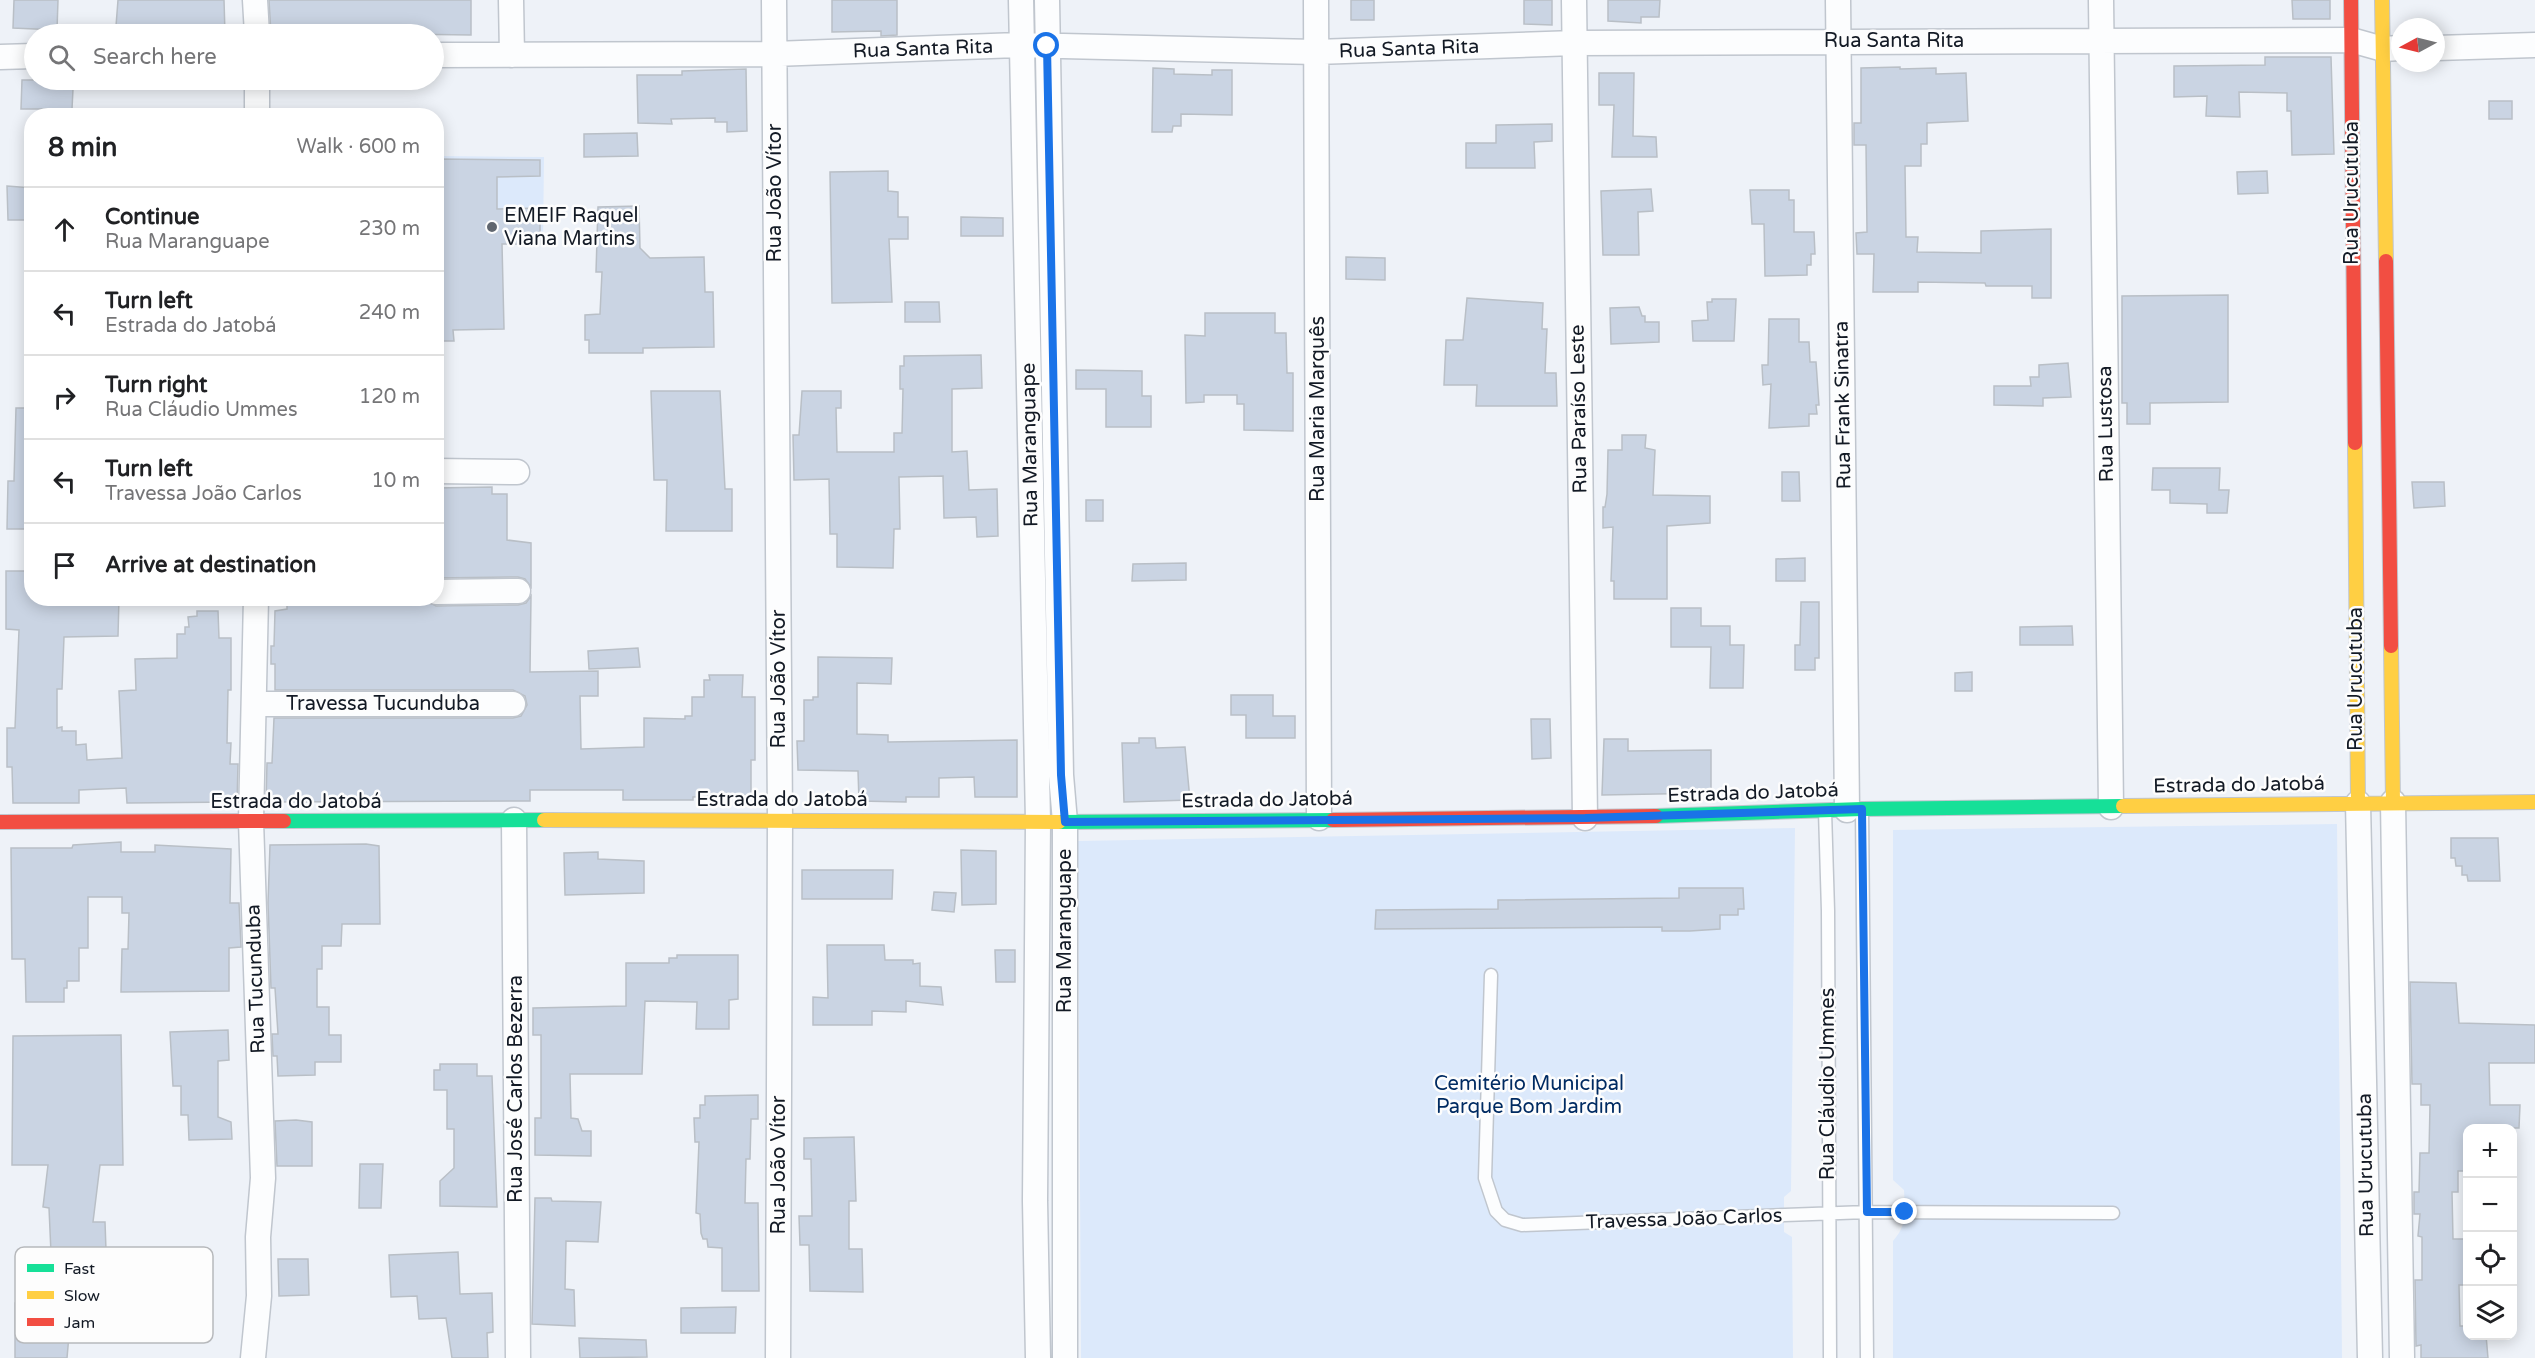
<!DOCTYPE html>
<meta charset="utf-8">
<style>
:root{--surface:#fff;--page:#f6f6f6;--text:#202124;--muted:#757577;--line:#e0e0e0}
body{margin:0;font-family:"Varela Round",sans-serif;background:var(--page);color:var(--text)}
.controls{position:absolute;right:18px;bottom:18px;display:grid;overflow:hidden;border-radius:12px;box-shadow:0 3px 15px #0003}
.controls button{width:54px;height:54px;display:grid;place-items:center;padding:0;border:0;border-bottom:2px solid var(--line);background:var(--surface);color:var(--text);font:30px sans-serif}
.compass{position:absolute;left:2391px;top:18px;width:54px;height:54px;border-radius:50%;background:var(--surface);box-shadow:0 3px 15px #0003;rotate:263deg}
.stop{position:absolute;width:18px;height:18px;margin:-14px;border:4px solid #1a73e8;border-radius:50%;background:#fff}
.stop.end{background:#1a73e8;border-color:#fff;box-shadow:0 2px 6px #0008}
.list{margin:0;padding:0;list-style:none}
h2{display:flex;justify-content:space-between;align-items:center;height:78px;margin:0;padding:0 24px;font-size:26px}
h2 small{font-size:20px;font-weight:400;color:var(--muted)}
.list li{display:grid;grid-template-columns:39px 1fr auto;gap:18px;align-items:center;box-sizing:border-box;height:84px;padding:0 24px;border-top:2px solid var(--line)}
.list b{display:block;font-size:22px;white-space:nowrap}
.list p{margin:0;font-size:20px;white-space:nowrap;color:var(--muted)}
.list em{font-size:20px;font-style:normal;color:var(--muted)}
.icon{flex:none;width:33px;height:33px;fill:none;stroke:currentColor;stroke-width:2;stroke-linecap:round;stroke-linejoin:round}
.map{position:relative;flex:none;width:2535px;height:1358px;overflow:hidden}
.search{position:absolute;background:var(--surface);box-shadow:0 3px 15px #0003;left:24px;top:24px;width:420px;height:66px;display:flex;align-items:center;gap:15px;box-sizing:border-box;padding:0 21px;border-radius:33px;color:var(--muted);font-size:22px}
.panel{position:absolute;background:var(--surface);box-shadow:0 3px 15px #0003;left:24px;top:108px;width:420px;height:498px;border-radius:24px}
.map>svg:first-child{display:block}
</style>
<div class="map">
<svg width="2535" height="1358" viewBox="0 0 2535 1358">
<rect width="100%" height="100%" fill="#eef2f8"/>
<path fill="#dce9fb" d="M437,156L544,157L543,242L437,241Z
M2337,824L2342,1358H1893V1241C1908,1224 1905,1212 1904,1190L1893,1180V830Z
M1795,828L1791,1191L1784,1197V1232L1792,1237L1793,1358H1081L1078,841Z"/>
<path fill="#cad4e3" stroke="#b9bfc6" stroke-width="1.5" d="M14,0H58L57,30L13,28Z
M118,0H224L225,34H153V29L116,26Z
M269,0H471V35L400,34V27L333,28V31L271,34Z
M832,0H897V35L881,36V31L832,32Z
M1351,0H1374V20H1351Z
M1524,0H1552V25L1524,24Z
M1608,0H1660L1659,17H1641V23L1608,21Z
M2292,0H2330V19H2293Z
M2265,57H2331L2334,154L2292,155L2291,111H2287V93L2239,92L2240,117L2206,116L2207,96L2174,97V66L2265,65Z
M1900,67V69L1936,68V74L1966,73L1968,121L1927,123V144H1921V166H1905L1906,237H1918L1917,252L1981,253V231L2051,229V298H2032V286H1986L1985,283L1918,282V292H1873L1874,254H1857L1856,233L1867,232L1866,145H1854V123H1861V68Z
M1153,68L1174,69V74L1212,75V70H1232V115L1181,114V126H1173L1172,132H1152Z
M746,69L747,131L727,132V122H715V118L671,119L672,124L638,123L637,75H682V71Z
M1599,73H1634L1633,136L1656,137L1657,157H1612L1614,105H1599Z
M22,80H67V89H73L72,109H21Z
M2489,101H2512V119H2489Z
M1552,124V141L1534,142L1535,168H1466V143H1496V125Z
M637,133L638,156L584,157V134Z
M436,159L540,160V176L497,177V209L540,208V244H502L504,329L453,330L454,341H436Z
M888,171V191L898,192V217H908V239H889L892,302L832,303L830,172Z
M2267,171L2268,193L2238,194L2237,172Z
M7,186L32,188V220H8Z
M1651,189L1653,211L1638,212L1639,255H1603L1601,191Z
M1750,190H1789V200H1794V232H1814L1815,254H1811V265H1807V275L1765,276L1764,224H1752Z
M639,206L640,248L650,258L704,257L705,292H713L714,347L643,348V353H589V340H585V315L600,314L602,272H596L598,207Z
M961,217L1003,218V236H961Z
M1346,257L1385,258V280L1346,279Z
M2228,295V402L2150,403V424H2127V403H2122V296Z
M1467,298L1543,303L1542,329H1547L1545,373H1556L1557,406H1476L1477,385H1444L1446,340H1463Z
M1712,299H1736L1734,341H1693L1692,321L1708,320L1707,302H1712Z
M905,302H939L940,322H905Z
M1639,307L1642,316H1645V322H1659V342L1611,344L1610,308Z
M1205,313H1275V333H1286L1287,373H1293V431L1244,430V404H1237V395H1204V402L1186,403L1185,335L1205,336Z
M1769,319H1799V342H1809L1810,362H1816L1819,405H1816L1817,414H1809V426L1769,428L1771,384L1763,385L1762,365H1768Z
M981,355L982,388L952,389V452L967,451L969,490L997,489L998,536L977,537L976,517L944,518L943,476L899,477L900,529H894L893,568L837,567V534H830L829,479L794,480L793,435H799L802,391H841V408H836L837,452H894V433H902L903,389H900V366H904V356Z
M2068,363L2071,397L2043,398V406L1994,405V386H2031L2030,377H2039V365Z
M1076,370L1142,371V396H1151V427H1106V389H1076Z
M651,391H720L725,489H732V531H666L667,480H654Z
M16,408H32V529H7L8,481H14Z
M1622,435H1646L1645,448L1655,450L1653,495L1710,496V523L1667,526V599H1614V581H1611L1613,527L1603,528V507H1605L1607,494L1608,450H1622Z
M2153,468H2220L2219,490H2229L2227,513H2207V504L2170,503V490H2152Z
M1782,472H1799L1800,501H1782Z
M2412,482H2444L2445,506L2414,508Z
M492,487V494H507V540L531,543V587L525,579L518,577L436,578V488Z
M1086,500H1103V521H1086Z
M1805,558V581H1776V559Z
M1186,563V580L1132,581L1133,564Z
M6,571H32V598H119L118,636L64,637L62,689H57V728L62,727V731H76V745L86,744L87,760L122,758L119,691L136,690L135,659L177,658V634H185V627H189L188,617L197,616V611H218L219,638H231V690H228L227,743H231L230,764H238L237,802L127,803L126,788L79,790V803H13L12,767H7V728H15L19,630L6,629Z
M531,596L530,672L598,671V696H580L581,749L644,747V718L685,719V716H692V697H704V680H710L709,675H743L742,697H755V760H751V795L693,797V800H623V790H530V801L266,802L267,763H272L274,718H513L521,716L527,705L525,696L513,690H275V664H271V646H274L275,611L287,609V604L362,603V599H424L436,606L518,605L526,603Z
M1801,602H1819V658H1815V670H1795V645H1800Z
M1671,608H1701V626H1730V645H1744L1743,688H1710L1711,647H1671Z
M2072,626L2073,645H2020V627Z
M638,648L640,667L589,669L588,651Z
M818,657L892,658L891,684L857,683V734L888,735V742L1017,740V797H975L974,777L939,778V797H906V802L859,801L858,771L798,770L797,741H804V700H813V697H818Z
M1972,672V691H1955V673Z
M1231,695H1273V716H1295V738H1246V715H1231Z
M1531,719H1550L1551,758L1532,759Z
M1139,738H1155L1156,748L1185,747L1190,800L1124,802L1122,743H1139Z
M1604,739H1628V751L1711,750V793L1602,795Z
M2451,838H2498L2500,881H2468L2467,875H2462V866H2456L2455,858H2451Z
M121,842V852H155V845L231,849L230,903H239L241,947L229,948V991L121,992L122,949H128L129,913H122V897H88V948H79V981H67V988H64V1002H26L25,959H12L11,848H72L73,845Z
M366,844L379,846L380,924H342L341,946H322V969H317V1007H329V1035H341V1062H315V1075L278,1076L277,1056H273L272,1034H278L275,988H271L268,903L270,845Z
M961,850L996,851V904L962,905Z
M598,852V859L644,861V893L565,895L564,853Z
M802,870H893L892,899H802Z
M1679,888H1743L1744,909H1738V915H1720V929L1690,931H1662V927L1375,929L1376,910L1498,909V900L1679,898Z
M934,892L956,893L954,912L932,910Z
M827,945H884L885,960H913V964L920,963V986L941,987L943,1005L906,1001V1012L872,1011V1025H813V997L828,998Z
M995,950H1015V982H996Z
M677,955H738V999L729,1000V1029H696L697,1002L645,1001L642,1074H570L571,1118L578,1119L582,1131H591V1156L535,1155V1118H541V1035H533V1008L626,1006V963H669V958H677Z
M2410,982L2456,983L2459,1023L2535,1025V1063H2489L2490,1105H2520L2519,1128H2468V1171H2458V1192H2452L2453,1239H2468L2466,1285H2459L2460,1326H2468V1335H2486L2488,1358H2421V1345L2416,1346L2415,1280H2422V1237L2418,1236L2420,1214H2414V1192H2419L2420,1153H2429L2430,1105H2421V1084H2412Z
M228,1030L229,1060L218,1061V1117L231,1122L232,1139L189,1140L188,1115H181V1086H173L170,1032Z
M121,1035L123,1165H100L93,1222H105L106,1250L75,1251L76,1312H71L67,1358H15V1303L32,1305L31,1270L35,1269V1254L51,1253L49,1208L43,1207L48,1165H12L13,1036Z
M440,1064H477V1076H492L497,1207L440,1206V1181L454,1168V1129H447V1090H434V1070H440Z
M758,1095V1119H751L750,1159H746L745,1203H758L759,1291H722V1248L708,1247L707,1239H703L701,1233L700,1214L696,1213L699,1142H695L694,1118H700V1105H705V1096Z
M296,1120L312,1122V1166H277L275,1121Z
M854,1137L856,1201H849V1249H862L863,1292L810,1291L809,1245H800L799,1216H812L811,1159H804V1138Z
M360,1164H383L381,1208H359Z
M535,1198H551L552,1201L601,1202L598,1242L566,1241L565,1289L574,1290L575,1326L532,1324Z
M458,1252L460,1294L492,1293L493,1332L487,1333L488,1358H452L446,1318L419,1319L417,1296L391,1297L389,1255Z
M278,1259H308L309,1295L279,1296Z
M736,1307L735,1333H681V1308Z
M579,1338L646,1340L647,1357L580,1358Z"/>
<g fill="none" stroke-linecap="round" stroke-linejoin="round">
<defs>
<path id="lane" d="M1862,810L1867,1358
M1825,811L1828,911L1830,1358
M1491,975L1485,1178L1496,1211L1505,1220L1522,1225L1867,1212L2113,1213"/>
<path id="street" d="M255,0L257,34
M511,0L512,55
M774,0L780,819L778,1358
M1021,0L1038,821L1035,1201L1038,1358
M1047,0L1061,775L1065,822V1358
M1316,0L1319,818
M1574,0L1585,818
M1838,0L1847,810
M2101,0L2111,807
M2436,48L2535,45
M434,55L774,54L1021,45L1316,52L1575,43L2351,40L2383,49L2400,48
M0,57L34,56
M257,80V116
M436,471L517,472
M436,592L518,591
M254,704H513
M2393,802L2402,1358
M2358,803L2370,1358
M514,820L518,1358
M253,1358L259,1296L258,1237L263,1178L251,821L256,598"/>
<path id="fast" d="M1656,816L1862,809L2123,806
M284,821L544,820
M1059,822L1333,820"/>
<path id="slow" d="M2382,0L2386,261
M2355,443L2358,803
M2391,646L2393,802
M2123,806L2535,802
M544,820L1059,822"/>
<path id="jam" d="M2351,0L2355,443
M2386,261L2391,646
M1333,820L1656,816
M0,822L284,821"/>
</defs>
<use href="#lane" stroke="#c0c6ce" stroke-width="15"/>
<use href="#street" stroke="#c0c6ce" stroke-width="27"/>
<use href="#fast" stroke="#c0c6ce" stroke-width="16"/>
<use href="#slow" stroke="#c0c6ce" stroke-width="16"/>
<use href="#jam" stroke="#c0c6ce" stroke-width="16"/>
<use href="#lane" stroke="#fcfdfe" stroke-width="12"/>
<use href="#street" stroke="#fcfdfe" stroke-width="24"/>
<use href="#fast" stroke="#16e098" stroke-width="14"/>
<use href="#slow" stroke="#ffcf43" stroke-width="14"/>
<use href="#jam" stroke="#f24e42" stroke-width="14"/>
</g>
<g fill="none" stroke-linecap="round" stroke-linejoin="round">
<path stroke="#1a73e8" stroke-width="8" d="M1047,46L1061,775L1065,822L1585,818L1862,809L1867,1212H1905"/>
</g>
<circle fill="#60666f" stroke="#fdfdfd" stroke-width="2" cx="492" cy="227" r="6"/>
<g text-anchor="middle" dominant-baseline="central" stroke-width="5" stroke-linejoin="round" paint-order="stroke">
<g font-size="20" fill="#131a25" stroke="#fdfdfd">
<text x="1894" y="41">Rua Santa Rita</text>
<text transform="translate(923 49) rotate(-2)">Rua Santa Rita</text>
<text transform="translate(1409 49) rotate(-2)">Rua Santa Rita</text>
<text transform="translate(775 193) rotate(-90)">Rua João Vítor</text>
<text transform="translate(2352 193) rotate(-90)">Rua Urucutuba</text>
<text transform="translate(1843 405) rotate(-91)">Rua Frank Sinatra</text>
<text transform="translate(1318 409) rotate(-90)">Rua Maria Marquês</text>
<text transform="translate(1579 409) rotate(-91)">Rua Paraíso Leste</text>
<text transform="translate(2106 424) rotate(-91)">Rua Lustosa</text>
<text transform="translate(1030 445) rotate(-91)">Rua Maranguape</text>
<text transform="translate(779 679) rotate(-90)">Rua João Vítor</text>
<text transform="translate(2356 679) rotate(-90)">Rua Urucutuba</text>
<text x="383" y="704">Travessa Tucunduba</text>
<text transform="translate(2239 785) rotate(-1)">Estrada do Jatobá</text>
<text transform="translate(1753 793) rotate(-2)">Estrada do Jatobá</text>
<text x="782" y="800">Estrada do Jatobá</text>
<text transform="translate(1267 800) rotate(-1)">Estrada do Jatobá</text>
<text x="296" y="802">Estrada do Jatobá</text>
<text transform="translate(1065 931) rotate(-90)">Rua Maranguape</text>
<text transform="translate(256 979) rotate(-92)">Rua Tucunduba</text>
<text transform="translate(1828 1084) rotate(-90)">Rua Cláudio Ummes</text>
<text transform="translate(516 1089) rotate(-90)">Rua José Carlos Bezerra</text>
<text transform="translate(779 1165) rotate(-90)">Rua João Vítor</text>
<text transform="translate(2366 1165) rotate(-91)">Rua Urucutuba</text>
<text transform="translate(1684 1219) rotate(-2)">Travessa João Carlos</text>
</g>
<g font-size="20" fill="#131a25" stroke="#fdfdfd" text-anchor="start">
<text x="504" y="216">EMEIF Raquel<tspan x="504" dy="23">Viana Martins</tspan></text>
</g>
<g font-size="20" fill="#002b62" stroke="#fdfdfd">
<text x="1529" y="1084">Cemitério Municipal<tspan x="1529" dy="23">Parque Bom Jardim</tspan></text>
</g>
</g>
<rect x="15" y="1247" width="198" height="96" rx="9" fill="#fdfdfd" stroke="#b7b9bc" stroke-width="1.5"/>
<rect x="27" y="1264" width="27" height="8" fill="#16e098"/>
<rect x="27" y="1291" width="27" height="8" fill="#ffcf43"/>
<rect x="27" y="1318" width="27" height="8" fill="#f24e42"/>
<g font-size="16" fill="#131a25">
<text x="64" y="1274">Fast</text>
<text x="64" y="1301">Slow</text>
<text x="64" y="1328">Jam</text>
</g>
</svg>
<div class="controls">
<button>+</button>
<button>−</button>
<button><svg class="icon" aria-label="locate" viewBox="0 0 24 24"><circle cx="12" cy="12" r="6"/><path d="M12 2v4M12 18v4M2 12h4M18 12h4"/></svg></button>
<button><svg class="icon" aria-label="layers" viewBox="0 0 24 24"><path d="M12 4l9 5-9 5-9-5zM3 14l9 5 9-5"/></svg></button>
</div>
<svg class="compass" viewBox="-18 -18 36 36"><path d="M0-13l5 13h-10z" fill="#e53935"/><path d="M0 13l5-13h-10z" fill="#757577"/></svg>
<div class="stop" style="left:1047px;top:46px"></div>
<div class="stop end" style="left:1905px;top:1212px"></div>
<div class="search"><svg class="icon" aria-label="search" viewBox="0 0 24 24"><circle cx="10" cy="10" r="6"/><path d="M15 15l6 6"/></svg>Search here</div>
<section class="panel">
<h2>8 min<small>Walk · 600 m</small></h2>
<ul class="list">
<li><svg class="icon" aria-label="ahead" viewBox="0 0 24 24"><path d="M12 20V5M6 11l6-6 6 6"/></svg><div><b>Continue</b><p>Rua Maranguape</p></div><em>230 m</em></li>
<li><svg class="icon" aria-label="left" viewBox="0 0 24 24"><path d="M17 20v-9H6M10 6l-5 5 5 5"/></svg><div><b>Turn left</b><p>Estrada do Jatobá</p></div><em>240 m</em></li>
<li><svg class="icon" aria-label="right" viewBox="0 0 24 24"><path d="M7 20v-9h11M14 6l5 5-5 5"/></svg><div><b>Turn right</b><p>Rua Cláudio Ummes</p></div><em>120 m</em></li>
<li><svg class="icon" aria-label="left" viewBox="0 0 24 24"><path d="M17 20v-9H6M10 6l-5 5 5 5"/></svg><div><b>Turn left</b><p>Travessa João Carlos</p></div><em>10 m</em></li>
<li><svg class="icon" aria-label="arrive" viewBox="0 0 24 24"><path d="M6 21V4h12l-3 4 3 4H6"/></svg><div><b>Arrive at destination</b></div></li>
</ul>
</section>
</div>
